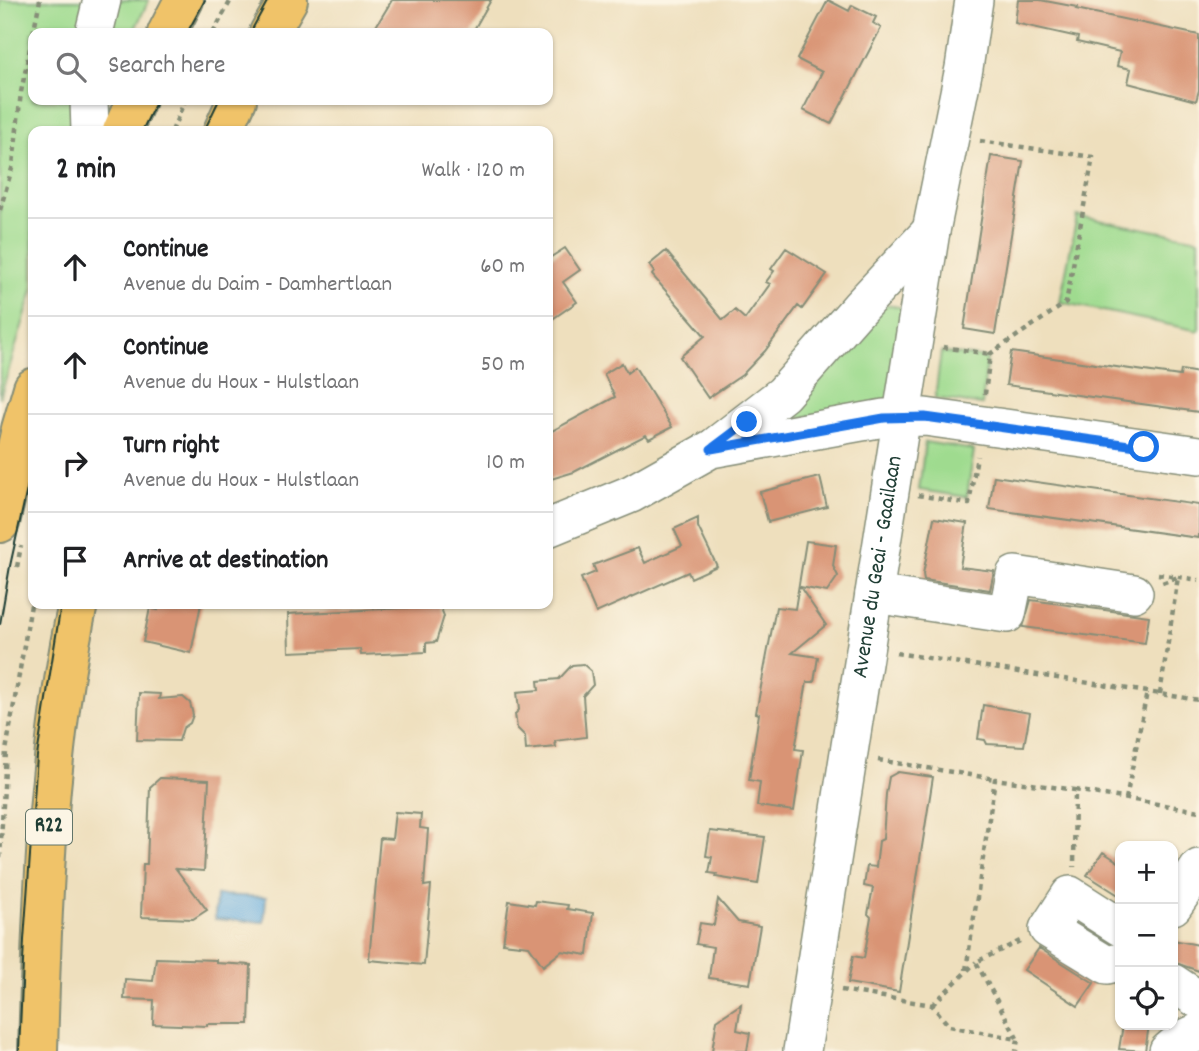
<!DOCTYPE html>
<meta charset="utf-8">
<style>
:root{--surface:#fff;--page:#f2f2f2;--text:#202124;--muted:#757577;--line:#e0e0e0}
body{margin:0;font-family:Dekko,sans-serif;background:var(--page);color:var(--text)}
.controls{position:absolute;right:21px;bottom:21px;display:grid;overflow:hidden;border-radius:14px;box-shadow:0 2px 5px #0004}
.controls button{width:63px;height:63px;display:grid;place-items:center;padding:0;border:0;border-bottom:2px solid var(--line);background:var(--surface);color:var(--text);font:35px sans-serif}
.stop{position:absolute;width:21px;height:21px;margin:-16px;border:5px solid #1a73e8;border-radius:50%;background:#fff}
.stop.end{background:#1a73e8;border-color:#fff;box-shadow:0 2px 7px #0008}
.list{margin:0;padding:0;list-style:none}
h2{display:flex;justify-content:space-between;align-items:center;height:91px;margin:0;padding:0 28px;font-size:30px}
h2 small{font-size:23px;font-weight:400;color:var(--muted)}
.list li{display:grid;grid-template-columns:46px 1fr auto;gap:21px;align-items:center;box-sizing:border-box;height:98px;padding:0 28px;border-top:2px solid var(--line)}
.list b{display:block;font-size:26px;white-space:nowrap}
.list p{margin:0;font-size:23px;white-space:nowrap;color:var(--muted)}
.list em{font-size:23px;font-style:normal;color:var(--muted)}
.icon{flex:none;width:38px;height:38px;fill:none;stroke:currentColor;stroke-width:2;stroke-linecap:round;stroke-linejoin:round}
.map{position:relative;flex:none;width:1199px;height:1051px;overflow:hidden}
.search{position:absolute;background:var(--surface);box-shadow:0 2px 5px #0004;left:28px;top:28px;width:525px;height:77px;display:flex;align-items:center;gap:18px;box-sizing:border-box;padding:0 24px;border-radius:14px;color:var(--muted);font-size:26px}
.panel{position:absolute;background:var(--surface);box-shadow:0 2px 5px #0004;left:28px;top:126px;width:525px;height:483px;border-radius:14px}
.map>svg:first-child{display:block}
</style>
<div class="map">
<svg width="1199" height="1051" viewBox="0 0 1199 1051">
<rect width="100%" height="100%" fill="#fcf5e5"/>
<filter id="ink" filterUnits="userSpaceOnUse"><feTurbulence type="fractalNoise" baseFrequency=".0143" numOctaves="2"/><feDisplacementMap in="SourceGraphic" scale="14" xChannelSelector="R" yChannelSelector="G"/><feConvolveMatrix kernelMatrix="1 2 1 2 8 2 1 2 1" color-interpolation-filters="sRGB"/></filter>
<filter id="wash" filterUnits="userSpaceOnUse"><feTurbulence type="fractalNoise" baseFrequency=".00686" numOctaves="4" result="noise"/><feDisplacementMap in="SourceGraphic" scale="28" xChannelSelector="R" yChannelSelector="G"/><feGaussianBlur stdDeviation="1.57" result="paint"/><feColorMatrix in="noise" values="0 0 0 0 0 0 0 0 0 0 0 0 0 0 0 0 0 1.4 0 .05"/><feComposite in="paint" operator="in"/></filter>
<g filter="url(#wash)">
<rect width="100%" height="100%" fill="#eedfbd"/>
<path fill="#9fdb8f" stroke="#5f8c62" stroke-width="2" d="M0,0H149L133,33H33V100H103L90,131H33V290L0,398Z
M1077,216L1199,239V331L1060,302Z
M881,304L905,308L890,405L797,418L794,405Z
M941,352L987,358L982,405L935,398Z
M925,442L974,450L967,497L919,490Z"/>
<path fill="#69aedf" stroke="#44768a" stroke-width="2" d="M216,895L266,897L264,922L215,919Z"/>
<g id="blocks">
<path fill="#d99475" d="M392,0H491L472,33H372Z
M828,0L849,11L852,5L876,17L873,23L881,28L831,124L803,110L822,72L797,59Z
M1018,0H1040L1077,7L1076,9L1199,35V90L1196,101L1128,83L1131,69L1117,66L1120,52L1077,42L1078,37L1015,23Z
M991,156L1023,161L995,334L964,329Z
M565,248L580,270L563,282L577,302L548,322V259Z
M786,248L827,274L802,309L798,306L765,351L742,375L708,398L680,357L705,336L652,275L654,272L649,265L666,251L723,320L735,310L745,319L770,284L766,282L774,271L771,269Z
M1011,352L1180,376L1181,370L1199,373V412L1006,385Z
M622,363L627,373L635,367L672,427L649,439L646,435L574,472L548,480V433L615,397L604,374Z
M994,476L1199,505V538L989,509Z
M820,477L827,507L768,522L760,492Z
M698,518V527L717,566L691,578L688,572L596,613L581,578L596,572L593,565L638,548L645,563L682,546L674,529Z
M934,518L967,523L960,567L994,571L990,590L924,580L923,574Z
M806,541L836,545L833,566L838,576L827,592L800,587L826,625L792,653L818,657L814,682H807L795,749L803,750L794,811L757,806L760,782L749,780L759,714L756,713L776,607L795,609Z
M1031,600L1149,616L1145,643L1023,627Z
M160,604H201L191,653L143,642L150,608L158,610Z
M440,606L444,616L436,642L426,643V652L361,655L360,649L289,652L288,614Z
M583,664L591,671L593,685L583,696L586,737L555,741L556,747L526,750L525,736L517,728L515,714L519,710L517,692L539,690L538,681L559,679L572,665Z
M139,693L160,694L159,699L183,697L190,703L193,715L190,723L183,728L179,741L137,740Z
M983,705L1030,713L1024,746L987,744L985,740L978,739Z
M898,772L933,777L899,992L848,983L853,956L864,958L871,917L868,914L873,888L864,886L867,866L876,867L879,841L883,839L886,794L889,777Z
M160,778L209,780L204,871L176,869L207,910L193,919L141,917L143,864H147L150,787Z
M395,812L421,814L420,828L428,829L424,886L431,885L424,965L369,960L380,838L392,839Z
M710,831L765,837L758,884L716,877L717,874L709,873L712,857L706,856Z
M1103,852L1120,863V896L1087,875Z
M718,899L738,922L760,926L750,984L709,978L713,947L696,944L700,923L714,925Z
M509,901L535,905L536,901L568,905L567,909L593,913L588,955L562,951L543,966L529,946L503,943Z
M1173,940L1199,945V971L1173,962Z
M1039,948L1094,983L1078,1006L1024,970Z
M156,958L216,960V963L251,965L249,1024H207V1026L153,1024L154,1000L124,999L125,979L153,981Z
M741,1004L737,1030L750,1033L747,1051H712L717,1020Z
M1123,1025H1149L1145,1051L1119,1049Z"/>
</g>
</g>
<g filter="url(#ink)">
<use href="#blocks" fill-opacity="0" stroke="#868e78" stroke-width="2"/>
<g fill="none" stroke-linecap="round" stroke-linejoin="round">
<defs>
<g id="minor">
<path d="M94,33L102,0"/>
<path d="M89,100L90,131"/>
<path d="M717,445L783,394L859,308L931,231"/>
<path d="M548,528L631,494L711,449L884,418L925,417L1199,455"/>
<path d="M874,594L1007,614L1015,575L1134,593"/>
<path d="M1173,906L1199,868"/>
<path d="M1120,927L1070,895L1048,929L1107,965L1120,962"/>
<path d="M1173,983L1199,1000"/>
<path id="s1" d="M802,1051L931,231L964,68L974,0"/>
<path d="M1168,1051L1181,1040L1199,1032"/>
</g>
<path id="major" d="M167,33L184,0
M269,33L288,0
M122,131L136,100
M223,131L237,100
M0,523L21,429L33,388
M38,1051C42,904 47,748 78,604"/>
</defs>
<use href="#minor" stroke="#868e78" stroke-width="40"/>
<use href="#major" stroke="#868e78" stroke-width="42"/>
<path stroke="#868e78" stroke-width="4.5" stroke-dasharray="5 5" stroke-linecap="butt" d="M213,33L231,0
M172,131L185,100
M980,141L1093,157L1066,303L990,354L985,394
M0,210L13,165L21,92L40,0
M943,347L990,354
M918,495L969,504L977,456
M17,567L21,546
M1158,574L1199,580
M896,653L1199,700
M1160,694L1178,577L1162,583
M878,760L995,779
M1075,790L1199,811
M1126,799L1147,692
M0,858L6,751L33,593
M966,970L995,779L1075,790L1074,867
M841,990L932,1005L949,1026L1018,1039L1016,1051
M932,1005L976,962
M1017,1038L976,962L1022,940"/>
<use href="#minor" stroke="#fff" stroke-width="37"/>
<use href="#major" stroke="#f0c369" stroke-width="38"/>
<path stroke="#1f3d34" stroke-width="2" d="M187,33L205,0
M250,33L268,0
M142,131L157,100
M204,131L219,100
M0,624L10,566L33,462
M19,1051L24,940L37,756L61,604"/>
</g>
</g>
<g fill="none" stroke-linecap="round" stroke-linejoin="round" filter="url(#ink)">
<path stroke="#1a73e8" stroke-width="9" d="M747,422L711,449L884,418L925,417L1144,447"/>
</g>
<g text-anchor="middle" dominant-baseline="central" stroke-width="5" stroke-linejoin="round" paint-order="stroke">
<rect fill="#fcf5e5" stroke="#617469" stroke-width="2" x="26" y="809.5" width="46" height="35" rx="5"/>
<g font-size="21" font-weight="bold" fill="#1f3d34">
<text x="49" y="827">R22</text>
</g>
<g font-size="23" fill="#1f3d34" stroke="#fcf5e5">
<text stroke="none"><textPath href="#s1" startOffset="490">Avenue du Geai - Gaailaan</textPath></text>
</g>
</g>
</svg>
<div class="controls">
<button>+</button>
<button>−</button>
<button><svg class="icon" aria-label="locate" viewBox="0 0 24 24"><circle cx="12" cy="12" r="6"/><path d="M12 2v4M12 18v4M2 12h4M18 12h4"/></svg></button>
</div>
<div class="stop" style="left:1144px;top:447px"></div>
<div class="stop end" style="left:747px;top:422px"></div>
<div class="search"><svg class="icon" aria-label="search" viewBox="0 0 24 24"><circle cx="10" cy="10" r="6"/><path d="M15 15l6 6"/></svg>Search here</div>
<section class="panel">
<h2>2 min<small>Walk · 120 m</small></h2>
<ul class="list">
<li><svg class="icon" aria-label="ahead" viewBox="0 0 24 24"><path d="M12 20V5M6 11l6-6 6 6"/></svg><div><b>Continue</b><p>Avenue du Daim - Damhertlaan</p></div><em>60 m</em></li>
<li><svg class="icon" aria-label="ahead" viewBox="0 0 24 24"><path d="M12 20V5M6 11l6-6 6 6"/></svg><div><b>Continue</b><p>Avenue du Houx - Hulstlaan</p></div><em>50 m</em></li>
<li><svg class="icon" aria-label="right" viewBox="0 0 24 24"><path d="M7 20v-9h11M14 6l5 5-5 5"/></svg><div><b>Turn right</b><p>Avenue du Houx - Hulstlaan</p></div><em>10 m</em></li>
<li><svg class="icon" aria-label="arrive" viewBox="0 0 24 24"><path d="M6 21V4h12l-3 4 3 4H6"/></svg><div><b>Arrive at destination</b></div></li>
</ul>
</section>
</div>
